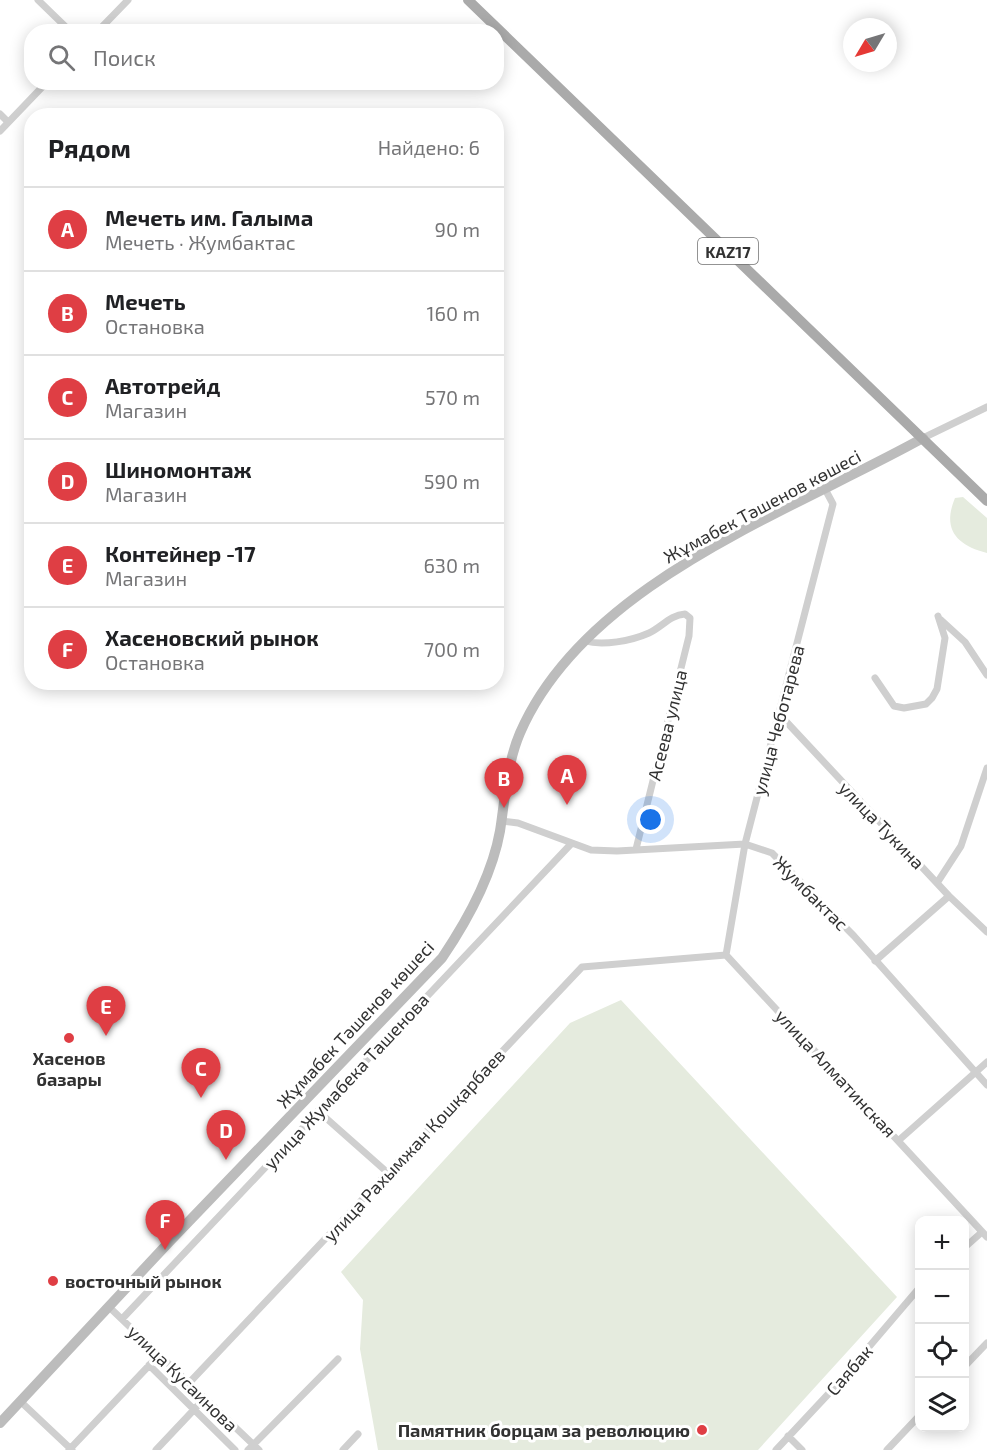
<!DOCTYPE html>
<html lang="ru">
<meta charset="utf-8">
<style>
:root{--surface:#fff;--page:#f6f6f6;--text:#202124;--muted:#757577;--line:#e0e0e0;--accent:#df3e44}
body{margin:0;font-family:"Exo 2",sans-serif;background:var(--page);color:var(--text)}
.controls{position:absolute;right:18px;bottom:18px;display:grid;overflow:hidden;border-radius:12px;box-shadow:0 3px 15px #0003}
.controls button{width:54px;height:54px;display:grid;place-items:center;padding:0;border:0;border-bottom:2px solid var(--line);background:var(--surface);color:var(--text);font:30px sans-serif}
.compass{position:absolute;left:843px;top:18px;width:54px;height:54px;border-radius:50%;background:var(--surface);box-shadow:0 3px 15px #0003;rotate:232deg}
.you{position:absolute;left:651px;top:820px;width:21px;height:21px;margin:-15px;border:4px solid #fff;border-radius:50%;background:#1a73e8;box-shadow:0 0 0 9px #1a73e833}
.badge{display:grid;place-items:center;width:39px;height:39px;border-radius:50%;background:var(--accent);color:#fff;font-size:20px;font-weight:700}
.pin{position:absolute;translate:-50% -50px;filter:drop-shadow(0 2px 3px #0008)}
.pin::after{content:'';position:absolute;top:32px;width:21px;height:18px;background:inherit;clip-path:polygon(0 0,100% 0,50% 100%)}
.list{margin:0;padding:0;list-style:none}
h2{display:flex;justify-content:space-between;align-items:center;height:78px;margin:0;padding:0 24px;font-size:26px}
h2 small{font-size:20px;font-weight:400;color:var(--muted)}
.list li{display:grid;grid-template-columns:39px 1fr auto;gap:18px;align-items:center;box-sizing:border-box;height:84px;padding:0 24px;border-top:2px solid var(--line)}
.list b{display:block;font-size:22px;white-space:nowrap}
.list p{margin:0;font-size:20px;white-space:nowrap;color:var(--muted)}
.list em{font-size:20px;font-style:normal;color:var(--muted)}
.icon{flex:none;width:33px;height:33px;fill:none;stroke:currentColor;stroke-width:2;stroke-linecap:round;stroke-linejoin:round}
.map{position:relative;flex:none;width:987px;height:1450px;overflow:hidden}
.search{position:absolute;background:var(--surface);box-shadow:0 3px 15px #0003;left:24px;top:24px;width:480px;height:66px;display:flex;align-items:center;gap:15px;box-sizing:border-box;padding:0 21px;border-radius:24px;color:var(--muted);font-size:22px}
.panel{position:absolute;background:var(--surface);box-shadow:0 3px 15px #0003;left:24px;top:108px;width:480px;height:582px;border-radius:24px}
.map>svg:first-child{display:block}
</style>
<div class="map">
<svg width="987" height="1450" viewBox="0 0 987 1450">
<rect width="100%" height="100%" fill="#fff"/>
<path fill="#e5ebde" d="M963,497L987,518V553C956,545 942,529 955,498Z
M621,1000L897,1297L758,1450H378L360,1349L363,1300L341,1272L570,1023Z"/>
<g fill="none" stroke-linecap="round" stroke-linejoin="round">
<path stroke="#cfcfcf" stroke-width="7" d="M38,0L71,32
M97,32L128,0
M0,114L8,122
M0,131L47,82
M923,438L987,407
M941,620L965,642L987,675
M585,641C603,646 631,641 649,633C662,627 670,615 685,614L690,618L689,636L636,849
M875,678L894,706L904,708L926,704L932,698L937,689L945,638L938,616
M780,715L949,896L987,932
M501,821L518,823L591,850L617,851L745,844L772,853L854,936L987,1085
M937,883L961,846L987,768
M726,955L745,844L833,504L825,489
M875,961L949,896
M318,1111L388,1173
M898,1141L987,1062
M964,1248L982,1232
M108,1306L259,1450
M122,1319L571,844
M149,1365L235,1450
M964,1367L987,1343
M189,1383L582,967L726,955L987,1237
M20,1401L72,1450
M788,1436L802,1450
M69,1450L159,1355
M156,1450L205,1398
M248,1450L338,1359
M343,1450L358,1434
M776,1450L833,1389L920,1287
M887,1450L920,1415"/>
<path stroke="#bcbcbc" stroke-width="10" d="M0,1423L171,1240L442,958C467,921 492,876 500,831C505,799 507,763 520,733C585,583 788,513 923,438"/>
<path stroke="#aaa" stroke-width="10" d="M468,0L987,501"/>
</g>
<g fill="#df3e44" stroke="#fff" stroke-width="2">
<circle cx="69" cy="1038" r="6"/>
<circle cx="53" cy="1281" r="6"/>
<circle cx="702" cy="1430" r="6"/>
</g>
<g text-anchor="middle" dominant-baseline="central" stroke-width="6" stroke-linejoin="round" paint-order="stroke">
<rect fill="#fff" stroke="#707070" stroke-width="1.5" x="698" y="238" width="60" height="26" rx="4.5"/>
<g font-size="16" font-weight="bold" fill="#323232">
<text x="728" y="251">KAZ17</text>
</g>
<g font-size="18" fill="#323232" stroke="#fff">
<text transform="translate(762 506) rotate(-28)">Жұмабек Тәшенов көшесі</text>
<text transform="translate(778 720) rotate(-75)">улица Чеботарева</text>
<text transform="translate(667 725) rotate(-76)">Асеева улица</text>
<text transform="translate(882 825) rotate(46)">улица Тукина</text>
<text transform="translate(811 893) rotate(45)">Жумбактас</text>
<text transform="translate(355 1024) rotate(-47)">Жұмабек Тәшенов көшесі</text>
<text transform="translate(836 1073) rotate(47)">улица Алматинская</text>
<text transform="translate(346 1081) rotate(-47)">улица Жумабека Ташенова</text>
<text transform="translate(414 1145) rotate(-47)">улица Рахымжан Қошқарбаев</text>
<text transform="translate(849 1370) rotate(-49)">Саябак</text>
<text transform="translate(183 1378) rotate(44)">улица Кусаинова</text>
</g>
<g font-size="18" font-weight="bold" fill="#323232" stroke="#fff">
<text x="69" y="1058">Хасенов<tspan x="69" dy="21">базары</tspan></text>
<text x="65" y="1281" text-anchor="start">восточный рынок</text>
<text x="690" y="1430" text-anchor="end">Памятник борцам за революцию</text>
</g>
</g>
</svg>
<div class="controls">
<button>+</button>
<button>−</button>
<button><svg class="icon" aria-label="locate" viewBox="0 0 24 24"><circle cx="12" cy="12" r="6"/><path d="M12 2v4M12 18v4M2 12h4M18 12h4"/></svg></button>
<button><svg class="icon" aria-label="layers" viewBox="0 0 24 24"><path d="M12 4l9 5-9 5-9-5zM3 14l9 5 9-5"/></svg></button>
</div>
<svg class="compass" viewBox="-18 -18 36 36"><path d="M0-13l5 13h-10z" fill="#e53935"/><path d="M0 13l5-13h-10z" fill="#757577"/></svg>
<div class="you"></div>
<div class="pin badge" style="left:567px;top:805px">A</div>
<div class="pin badge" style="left:504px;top:808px">B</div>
<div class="pin badge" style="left:201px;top:1098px">C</div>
<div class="pin badge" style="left:226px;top:1160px">D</div>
<div class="pin badge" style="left:106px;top:1036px">E</div>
<div class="pin badge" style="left:165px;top:1250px">F</div>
<div class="search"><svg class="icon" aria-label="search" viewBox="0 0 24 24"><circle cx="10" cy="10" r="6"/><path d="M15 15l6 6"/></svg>Поиск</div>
<section class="panel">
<h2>Рядом<small>Найдено: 6</small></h2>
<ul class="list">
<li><span class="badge">A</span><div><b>Мечеть им. Галыма</b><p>Мечеть · Жумбактас</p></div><em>90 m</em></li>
<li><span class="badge">B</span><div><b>Мечеть</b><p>Остановка</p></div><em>160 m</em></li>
<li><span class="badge">C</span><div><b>Автотрейд</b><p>Магазин</p></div><em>570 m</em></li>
<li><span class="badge">D</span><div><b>Шиномонтаж</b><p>Магазин</p></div><em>590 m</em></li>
<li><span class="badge">E</span><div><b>Контейнер -17</b><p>Магазин</p></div><em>630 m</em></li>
<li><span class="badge">F</span><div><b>Хасеновский рынок</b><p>Остановка</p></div><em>700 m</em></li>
</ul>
</section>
</div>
